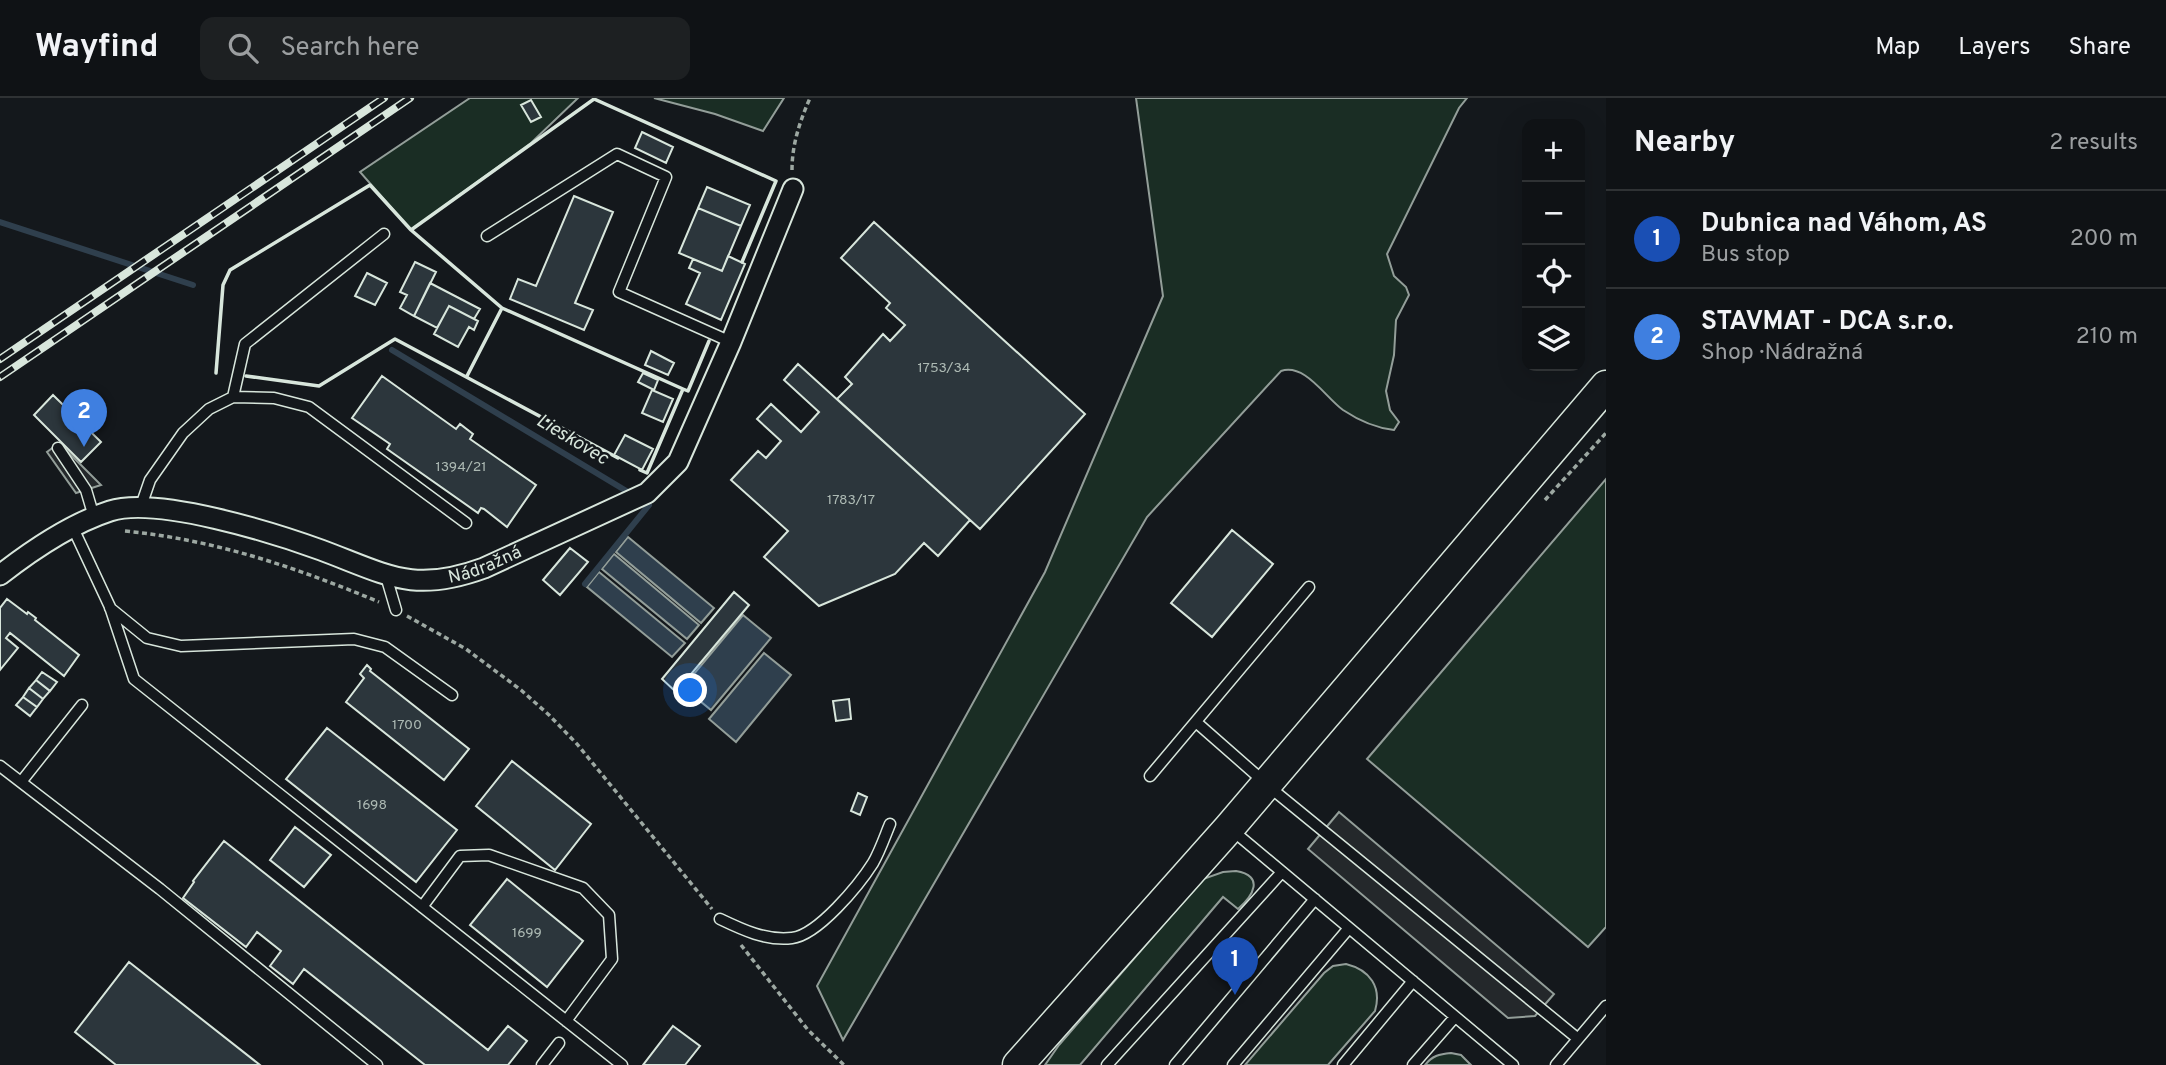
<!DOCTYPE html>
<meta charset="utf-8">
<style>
:root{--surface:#0f1215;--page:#1d2022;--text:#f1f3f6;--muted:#9b9ea0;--line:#2f3234;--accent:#ffb74d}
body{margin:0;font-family:Overpass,sans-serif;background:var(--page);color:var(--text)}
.controls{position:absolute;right:21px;top:21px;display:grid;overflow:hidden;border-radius:14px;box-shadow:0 7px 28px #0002}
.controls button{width:63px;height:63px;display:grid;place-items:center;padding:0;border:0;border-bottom:2px solid var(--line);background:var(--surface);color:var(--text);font:35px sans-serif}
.you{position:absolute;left:691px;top:593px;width:24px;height:24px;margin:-18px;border:5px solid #fff;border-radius:50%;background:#1a73e8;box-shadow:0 0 0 10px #1a73e833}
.badge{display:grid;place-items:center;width:46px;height:46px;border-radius:50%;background:var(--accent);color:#fff;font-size:23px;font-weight:700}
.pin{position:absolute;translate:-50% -58px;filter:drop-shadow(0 2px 4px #0008)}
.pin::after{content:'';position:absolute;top:37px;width:24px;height:21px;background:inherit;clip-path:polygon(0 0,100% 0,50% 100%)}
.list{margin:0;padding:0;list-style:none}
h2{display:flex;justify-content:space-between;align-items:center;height:91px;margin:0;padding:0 28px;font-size:30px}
h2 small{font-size:23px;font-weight:400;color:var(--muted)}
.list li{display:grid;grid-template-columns:46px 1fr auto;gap:21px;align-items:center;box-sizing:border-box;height:98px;padding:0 28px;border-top:2px solid var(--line)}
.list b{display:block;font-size:26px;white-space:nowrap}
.list p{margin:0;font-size:23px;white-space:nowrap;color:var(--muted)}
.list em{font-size:23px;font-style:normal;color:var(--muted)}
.icon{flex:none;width:38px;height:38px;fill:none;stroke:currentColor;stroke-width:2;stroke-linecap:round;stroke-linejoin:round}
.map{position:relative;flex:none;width:1606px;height:967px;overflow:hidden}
header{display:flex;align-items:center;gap:42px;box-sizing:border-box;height:98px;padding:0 35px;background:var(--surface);border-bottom:2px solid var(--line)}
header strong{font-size:33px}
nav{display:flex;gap:38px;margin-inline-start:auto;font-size:24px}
.search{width:490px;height:63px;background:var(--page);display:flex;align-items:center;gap:18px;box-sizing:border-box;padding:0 24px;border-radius:14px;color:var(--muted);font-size:26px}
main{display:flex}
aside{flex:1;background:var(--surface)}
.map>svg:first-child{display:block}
</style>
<header>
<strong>Wayfind</strong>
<div class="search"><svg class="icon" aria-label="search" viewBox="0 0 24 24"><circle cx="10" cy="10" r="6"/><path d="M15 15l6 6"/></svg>Search here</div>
<nav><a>Map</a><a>Layers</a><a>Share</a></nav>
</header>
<main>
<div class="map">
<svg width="1606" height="967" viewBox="0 0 1606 967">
<rect width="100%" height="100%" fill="#14181c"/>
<path fill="#1a2d24" stroke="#939e99" stroke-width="2" d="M470,0H578L531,45L411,132L360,74Z
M654,0H784L763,33L715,16Z
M1136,0H1467L1459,10L1387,156L1394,178L1406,189L1409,197L1396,222L1394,257L1386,293L1390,312L1399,324L1394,332C1376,330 1358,322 1343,312C1325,299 1305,265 1281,273L1147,419L843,942L817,888L1045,474L1163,198Z
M1606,381V829L1588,849L1367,661Z
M1236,773C1265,778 1253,798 1238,811L1223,799L1080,967H1045L1059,947L1203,781L1223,774Z
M1346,866C1370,872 1382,889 1375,913L1328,967H1245L1324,875L1333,868Z
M1451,955L1461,957L1471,967H1425C1432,958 1439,956 1451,955Z"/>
<path fill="#24282b" stroke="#939e99" stroke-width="2" d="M59,345L101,387L76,395L47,354Z
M1339,714L1554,896L1535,918L1508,920L1308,751Z"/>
<path fill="#2f3f4d" stroke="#939e99" stroke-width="2" d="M628,439L714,510L701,525L616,454Z
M614,456L699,527L687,541L602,471Z
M599,474L685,545L672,559L587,489Z
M743,517L771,540L711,612L683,589Z
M764,555L791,577L736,644L709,621Z"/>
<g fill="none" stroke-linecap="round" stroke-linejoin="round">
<path stroke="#2f3f4d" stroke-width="6" d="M0,124L193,187
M392,252L633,397
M585,486L649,407L642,402"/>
</g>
<path fill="#2c363c" stroke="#d8e6dc" stroke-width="2" d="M531,2L541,19L531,24L521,7Z
M642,34L673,49L666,65L635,50Z
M707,89L750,107L741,128L698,110Z
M574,98L613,114L575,205L593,212L584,232L510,201L518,181L536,188Z
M698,110L741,128L722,173L679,155Z
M874,124L1085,316L980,431L837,301L852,286L845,279L883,236L890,243L905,227L886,210L890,205L841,160Z
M728,158L745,166L721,222L686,206L700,175L689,170L693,161L722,173Z
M415,164L436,174L414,218L400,210L407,197L400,194Z
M367,175L387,185L375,207L355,198Z
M430,185L480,211L474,221L449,208L437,230L414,218Z
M449,208L478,223L474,232L469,229L458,249L434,236Z
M651,253L674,265L668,277L645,267Z
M798,266L970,422L938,458L924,445L895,476L819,508L764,459L788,433L731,382L758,353L766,360L781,343L757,321L771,306L801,334L819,314L784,282Z
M643,275L658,282L654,292L638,284Z
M382,278L456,331L460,326L473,336L470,341L536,387L507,429L484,411L481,410L478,415L387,351L390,346L352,320Z
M652,292L673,301L663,324L642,315Z
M53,297L101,344L81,364L34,317Z
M625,337L653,351L642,372L614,357Z
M1232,432L1273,466L1212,539L1171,505Z
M570,450L588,464L560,497L543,482Z
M734,494L749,507L676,594L662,581Z
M7,501L27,516L28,514L36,520L35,522L79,557L64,578L10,535L6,540L18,550L0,572V510Z
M367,567L371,571L370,573L469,651L444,682L346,604L364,580L360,576Z
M42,574L57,584L50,593L36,582Z
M36,582L50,593L43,601L29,590Z
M29,590L43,601L37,609L23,599Z
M23,599L37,609L30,618L16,607Z
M849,601L851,621L836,623L833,603Z
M327,630L457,732L416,784L286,681Z
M512,663L591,726L555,772L476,708Z
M858,695L867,699L860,717L851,713Z
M295,729L331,757L304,789L270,762Z
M224,743L488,952L508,928L527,943L508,967H425L304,871L293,886L270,868L281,853L257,834L246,849L183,800L194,784L193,783Z
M507,781L583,843L547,889L470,827Z
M129,864L260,967H116L75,934Z
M673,928L700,948L685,967H643Z"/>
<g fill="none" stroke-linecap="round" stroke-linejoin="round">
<defs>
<path id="service" d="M487,138L617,56L666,79L619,194L731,244
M233,299L245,246L384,136
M58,350L86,392L94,419
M141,408L150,382L183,335L209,311L233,299L274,300L309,309L466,425
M73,430L110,509L134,581L622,967
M386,478L396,512
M110,510L147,540L181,548L354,541L385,549L452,597
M1196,624L1278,696L1577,940
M0,668L160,791L377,967
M1150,678L1309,489
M21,684L82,607
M1232,732L1513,967
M422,809L460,758L489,757L583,790L609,817L612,861L566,923
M720,821C743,832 766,843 792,840C818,837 859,787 873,765C880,753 885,738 890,726
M542,967L559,945
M1107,967L1282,774
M1175,967L1315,801
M1233,967L1349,830
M1343,967L1413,883
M1413,967L1455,919
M1556,967L1606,908"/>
<g id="minor">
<path id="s1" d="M0,477C32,452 70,426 110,413C157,398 274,435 321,452C388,477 413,496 484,470L647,395L678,364L731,244L793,91"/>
</g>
<path id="primary" d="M1018,967L1229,730L1606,288"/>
</defs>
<use href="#service" stroke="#d8e6dc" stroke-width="13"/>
<use href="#minor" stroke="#d8e6dc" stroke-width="23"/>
<use href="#primary" stroke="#d8e6dc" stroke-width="33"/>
<path stroke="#9da8a2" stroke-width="3.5" stroke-dasharray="5 3.5" stroke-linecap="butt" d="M792,72C792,46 800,23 810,0
M1545,402L1606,335
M125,433C216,442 295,469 379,504
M407,518L466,551L521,592L549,617L577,646L712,811
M741,847L808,932L844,967"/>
<use href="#service" stroke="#14181c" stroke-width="10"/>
<use href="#minor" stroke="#14181c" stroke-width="19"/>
<use href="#primary" stroke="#14181c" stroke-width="30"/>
<defs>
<path id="rail" d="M0,261L384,0
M0,279L410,0"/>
</defs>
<use href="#rail" stroke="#d8e6dc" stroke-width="8"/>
<use href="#rail" stroke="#14181c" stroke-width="5" stroke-dasharray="16" stroke-linecap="butt"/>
<path stroke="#d8e6dc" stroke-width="3.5" d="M411,132L594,1L776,83L742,164
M216,275L223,187L230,172L370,87L411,132L502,210
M246,278L319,288L395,241L618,360
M467,278L502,210L683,291L647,375L640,372
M683,291L688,293L709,243"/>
</g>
<g text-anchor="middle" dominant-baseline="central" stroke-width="5" stroke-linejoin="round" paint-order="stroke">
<g font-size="14" fill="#adbab4">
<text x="944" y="270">1753/34</text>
<text x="461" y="369">1394/21</text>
<text x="851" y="402">1783/17</text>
<text x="407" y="627">1700</text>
<text x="372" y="707">1698</text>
<text x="527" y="835">1699</text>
</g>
<g font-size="18" fill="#d8e6dc" stroke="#14181c">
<text stroke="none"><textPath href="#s1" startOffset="516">Nádražná</textPath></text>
</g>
<g font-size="19" font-style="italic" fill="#d8e6dc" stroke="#14181c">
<text transform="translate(572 342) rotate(31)">Lieskovec</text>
</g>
</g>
</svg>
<div class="controls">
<button>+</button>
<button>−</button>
<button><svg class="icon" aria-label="locate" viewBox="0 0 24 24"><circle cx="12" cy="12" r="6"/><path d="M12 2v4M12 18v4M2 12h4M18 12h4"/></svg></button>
<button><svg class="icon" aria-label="layers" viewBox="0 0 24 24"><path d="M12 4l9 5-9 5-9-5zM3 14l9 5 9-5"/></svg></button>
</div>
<div class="you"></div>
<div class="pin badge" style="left:1235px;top:897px;background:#1a4fb4">1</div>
<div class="pin badge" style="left:84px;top:349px;background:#3f7fe0">2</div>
</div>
<aside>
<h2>Nearby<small>2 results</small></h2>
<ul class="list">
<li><span class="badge" style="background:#1a4fb4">1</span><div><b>Dubnica nad Váhom, AS</b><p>Bus stop</p></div><em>200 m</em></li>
<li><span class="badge" style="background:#3f7fe0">2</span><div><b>STAVMAT - DCA s.r.o.</b><p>Shop · Nádražná</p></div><em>210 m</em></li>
</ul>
</aside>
</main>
